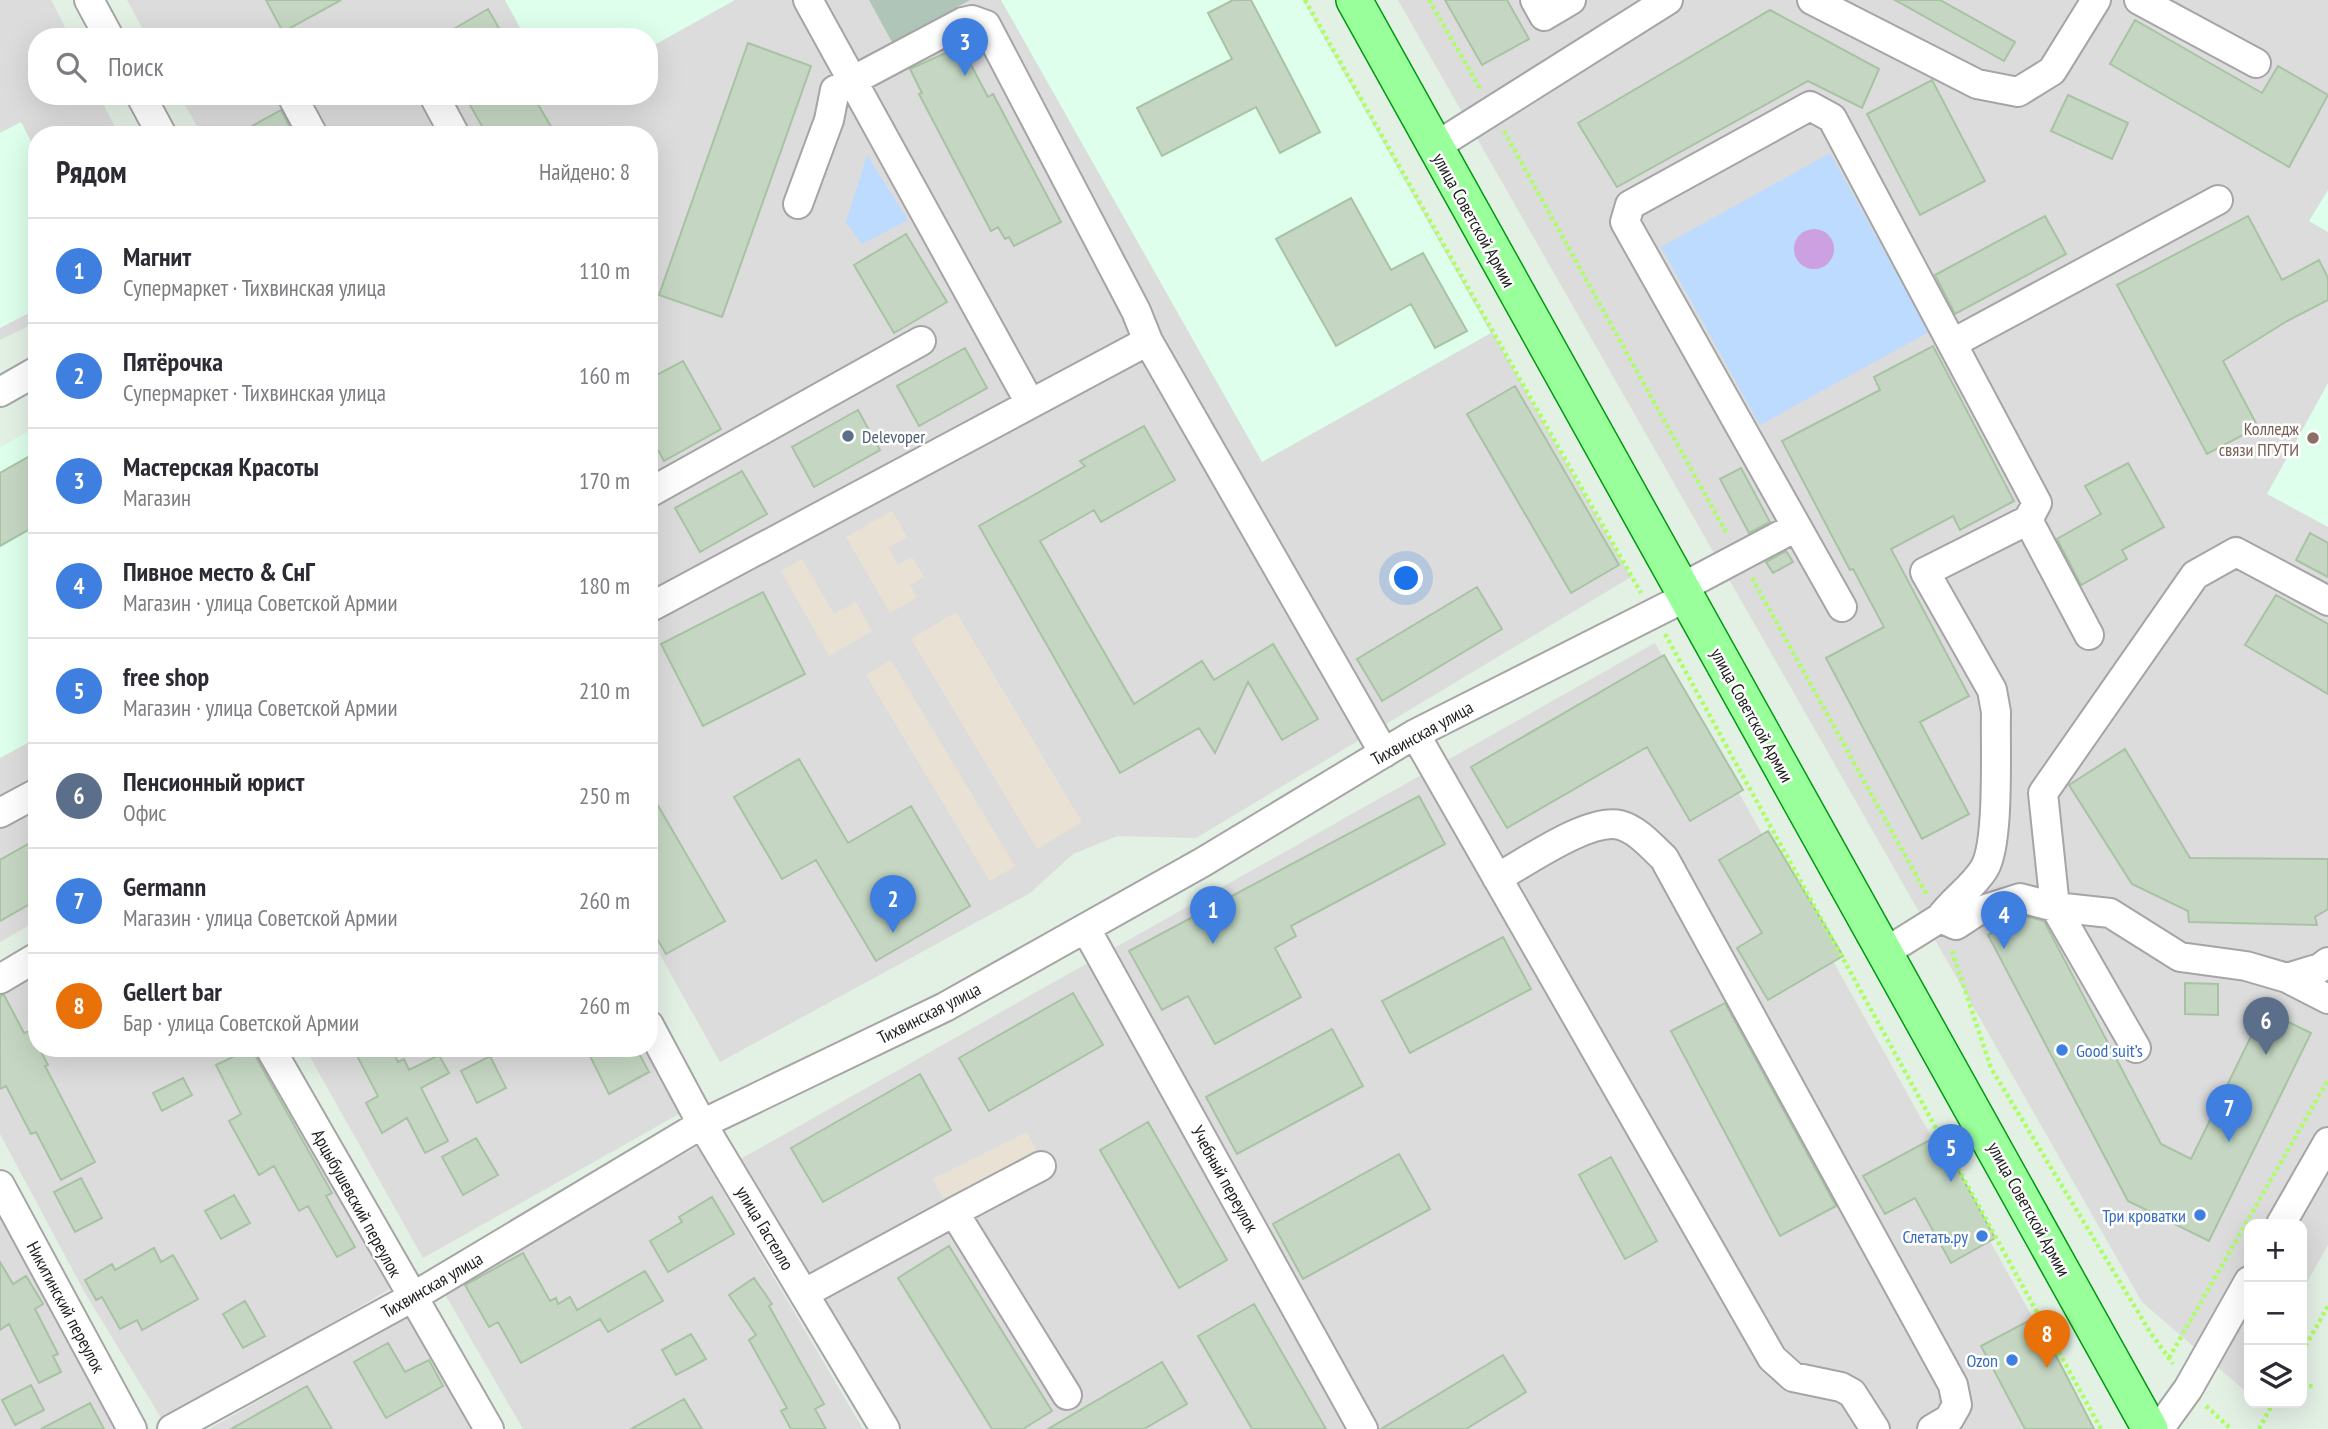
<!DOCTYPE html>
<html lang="ru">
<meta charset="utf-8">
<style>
:root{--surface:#fff;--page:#f2f2f3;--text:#2b2b33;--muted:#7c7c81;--line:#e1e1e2;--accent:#0f766e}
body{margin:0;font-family:"PT Sans Narrow",sans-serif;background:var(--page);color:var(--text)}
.controls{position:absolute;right:21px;bottom:21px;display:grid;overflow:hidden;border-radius:14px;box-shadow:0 7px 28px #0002}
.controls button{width:63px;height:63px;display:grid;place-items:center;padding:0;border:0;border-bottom:2px solid var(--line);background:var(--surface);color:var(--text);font:35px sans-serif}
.you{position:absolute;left:1407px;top:579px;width:24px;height:24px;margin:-18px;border:5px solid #fff;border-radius:50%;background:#1a73e8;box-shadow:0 0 0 10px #1a73e833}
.badge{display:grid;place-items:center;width:46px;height:46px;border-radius:50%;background:var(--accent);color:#fff;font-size:23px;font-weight:700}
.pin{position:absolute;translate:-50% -58px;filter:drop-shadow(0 2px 4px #0008)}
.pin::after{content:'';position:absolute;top:37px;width:24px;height:21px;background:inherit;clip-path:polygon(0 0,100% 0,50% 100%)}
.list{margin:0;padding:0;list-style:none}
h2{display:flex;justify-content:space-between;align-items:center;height:91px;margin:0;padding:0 28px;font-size:30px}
h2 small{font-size:23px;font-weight:400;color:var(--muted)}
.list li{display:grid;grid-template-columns:46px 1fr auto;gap:21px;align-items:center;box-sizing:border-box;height:105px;padding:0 28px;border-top:2px solid var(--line)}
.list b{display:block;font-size:26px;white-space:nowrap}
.list p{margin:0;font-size:23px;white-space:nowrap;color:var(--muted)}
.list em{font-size:23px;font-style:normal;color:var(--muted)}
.icon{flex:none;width:38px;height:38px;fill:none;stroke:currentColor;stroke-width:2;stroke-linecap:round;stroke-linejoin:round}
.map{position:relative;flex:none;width:2328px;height:1429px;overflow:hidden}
.search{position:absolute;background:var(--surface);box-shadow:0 7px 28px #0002;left:28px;top:28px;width:630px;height:77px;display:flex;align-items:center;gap:18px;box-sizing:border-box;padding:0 24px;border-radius:28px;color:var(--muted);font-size:26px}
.panel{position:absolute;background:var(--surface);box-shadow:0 7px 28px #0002;left:28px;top:126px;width:630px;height:931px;border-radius:28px}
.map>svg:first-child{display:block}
</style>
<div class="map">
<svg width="2328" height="1429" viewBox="0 0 2328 1429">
<rect width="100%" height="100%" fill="#e3f0e4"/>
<path fill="#dbdcdb" d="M0,0H51L70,37H37V96H99L119,135H37V322L0,340Z
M127,0H1304L1631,577L1196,838L1117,836L1073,854L1030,893L720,1062L649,935V135H202L180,96H649V37H147Z
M1398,0H2328V1245L2302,1291V1224H2249V1382L2244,1390L2142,1302Z
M37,426V921L0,942V447Z
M1655,643L2095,1429H902L737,1161Z
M37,974V1048H257L390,1289L163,1421L85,1293L0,1134V996Z
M305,1048H645L679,1114L423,1258Z
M697,1147L863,1429H523L442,1289Z
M0,1210L118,1429H0Z
M411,1314L479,1429H209Z"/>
<path fill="#e9e2d4" d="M892,511L907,537L888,548L898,565L912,557L924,577L910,585L917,598L890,613L846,537Z
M802,559L834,614L856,602L872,631L829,656L781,571Z
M956,612L1082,822L1037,849L911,639Z
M891,660L1015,866L990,881L866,675Z
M1027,1132L1040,1157L946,1204L933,1179Z"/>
<path fill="#ddffec" d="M505,0H735L649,48V37H525Z
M1001,0H1303L1491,333L1262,462Z
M21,122L37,153V309L0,328V133Z
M2328,190V232L2309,221Z
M2328,383V527L2267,494Z
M37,426V738L0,758V447Z"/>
<path fill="#aec5b8" d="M869,0H970L892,42Z"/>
<path fill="#bcdbfe" d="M1830,153L1929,332L1760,425L1661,247Z
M867,155L908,220L862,244L846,222Z"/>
<path fill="#cca0e1" d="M1794 249a20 20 0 1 1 40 0a20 20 0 1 1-40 0Z"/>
<path fill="#c5d7c3" stroke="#a8c3a4" stroke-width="2" d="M266,0H341L283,32Z
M1233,0H1251L1320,132L1280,153L1256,107L1162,156L1137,108L1232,59L1208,13Z
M1445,0H1507L1529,39L1482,65Z
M1895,0H1940L2015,42L2004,61Z
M488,9L504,37H440Z
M1770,10L1879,69L1862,108L1808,81L1617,187L1578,123Z
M2135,20L2262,93L2278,66L2328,95L2289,167L2110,64Z
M748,43L811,66L722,317L659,295Z
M961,46L988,97L993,94L1061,222L1014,246L1009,237L1005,239L998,227L991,231L919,94L922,93L910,69Z
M1932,80L1985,181L1920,215L1867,114Z
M2068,95L2128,123L2112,159L2051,131Z
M465,96H533L556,135H487Z
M281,110L294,135H236Z
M1351,198L1391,270L1423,253L1467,331L1435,348L1411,304L1336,346L1276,239Z
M2045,216L2066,254L1955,314L1935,275Z
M2248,216L2282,280L2319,260L2328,278V300L2287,321L2223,361L2258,427L2207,454L2117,285Z
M906,234L947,302L894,333L854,265Z
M1933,346L2014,501L1960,530L1953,516L1891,549L1969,696L1920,722L1969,814L1922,839L1826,658L1884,627L1853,569L1850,570L1782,441L1880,390L1874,377Z
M965,348L987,388L919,426L897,386Z
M683,361L721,429L664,461L649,434V379Z
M1515,386L1619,565L1571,593L1467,414Z
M858,410L880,450L814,487L792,447Z
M1144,426L1175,480L1101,522L1094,510L1040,541L1134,704L1202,661L1214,680L1273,644L1318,719L1282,740L1248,682L1215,753L1199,728L1120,773L979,526L1085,466L1080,461Z
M37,452V525L0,546V473Z
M2128,463L2164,527L2122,550L2127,559L2081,585L2057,539L2101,514L2085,486Z
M1741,468L1770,522L1749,533L1720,479Z
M742,471L767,514L700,552L675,508Z
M2310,533L2328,543V577L2296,560Z
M1786,551L1793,562L1773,573L1766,562Z
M1477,587L1502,629L1382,701L1357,659Z
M763,592L805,674L703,726L661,644Z
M2276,595L2328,624V694L2245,645Z
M1664,655L1743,790L1690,821L1647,747L1507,828L1471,767Z
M2125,749L2190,858L2328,859V909L2315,917L2317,925L2189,922L2188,911L2132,884L2069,785Z
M799,759L848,843L911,806L970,906L876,961L816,860L782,879L734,797Z
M649,790L725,921L666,954L649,925Z
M1419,796L1445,844L1291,926L1296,936L1275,948L1301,997L1215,1044L1188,996L1162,1010L1129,951Z
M1768,831L1843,956L1768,1000L1737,948L1762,933L1719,860Z
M37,839V900L0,921V860Z
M2024,916L2044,921L2161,1144L2191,1159L2264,1010L2311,1033L2209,1241L2128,1201L1988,935Z
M1503,937L1531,989L1410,1053L1382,1001Z
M2185,983L2218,984V1015L2185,1014Z
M1073,993L1103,1045L989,1111L959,1058Z
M4,995L24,1033L30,1031L48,1065L45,1066L95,1162L61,1180L36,1132L31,1134L6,1086L0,1089V996Z
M1725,1003L1836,1206L1780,1236L1671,1031Z
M1332,1029L1363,1086L1237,1154L1206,1097Z
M251,1048L332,1193L326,1196L355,1247L337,1257L308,1206L299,1211L274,1166L259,1175L229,1121L241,1114L216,1065Z
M353,1048H391L398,1062L404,1059L409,1070L439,1055L449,1073L421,1088L448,1141L425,1153L407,1118L382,1133L366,1103L378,1096Z
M586,1048H636L649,1072L609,1094Z
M490,1056L506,1088L477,1103L461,1071Z
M920,1074L951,1130L823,1202L791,1148Z
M183,1078L192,1095L162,1111L153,1093Z
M1148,1122L1227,1260L1179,1288L1100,1150Z
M1939,1135L1995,1238L1951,1263L1915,1198L1885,1214L1863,1176Z
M476,1138L498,1175L463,1195L442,1157Z
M1399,1154L1430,1209L1303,1279L1273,1224Z
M1611,1157L1657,1241L1625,1259L1579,1175Z
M81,1178L102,1218L75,1232L54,1192Z
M234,1195L250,1223L221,1239L205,1211Z
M712,1197L734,1234L668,1272L650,1241L682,1222L679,1217Z
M949,1246L1052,1411L1023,1429H992L898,1278Z
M154,1248L161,1262L173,1255L198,1299L142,1330L137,1320L120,1329L102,1297L96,1300L85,1280L112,1264L115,1270Z
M523,1253L550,1301L556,1298L558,1304L570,1297L577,1310L645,1271L663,1301L608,1332L600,1319L521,1363L498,1322L489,1327L465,1285Z
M0,1262L13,1284L26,1276L43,1304L35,1309L58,1354L53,1356L61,1372L39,1383L9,1324L0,1330Z
M754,1278L772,1304L769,1306L824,1404L815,1409L826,1429H791L781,1411L787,1408L749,1340L756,1335L729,1295Z
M245,1301L265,1336L243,1348L223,1314Z
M1254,1304L1326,1429H1252L1198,1336Z
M2036,1317L2094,1429H2025L1981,1346Z
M691,1334L706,1359L676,1375L662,1350Z
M388,1343L405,1372L429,1360L443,1386L386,1418L354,1362Z
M1503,1355L1526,1392L1466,1429H1381Z
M1162,1362L1187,1404L1144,1429H1048Z
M31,1385L44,1410L15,1425L2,1400Z
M307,1386L332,1429H231Z
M684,1399L702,1429H631Z
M90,1403L104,1429H41Z"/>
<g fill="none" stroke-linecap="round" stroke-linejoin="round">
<defs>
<path id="minor" d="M89,0L109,37
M808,0L1030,403
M1535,0L1544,16L1571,0
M1812,0L1977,84L2018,92L2052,71L2096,0
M2139,0L2256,63
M141,96L162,135
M292,96L313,135
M434,96L455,135
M1433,148L1668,0
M798,204L829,120L835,90L963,22L972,20L986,25L1136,311L1148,341L1384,753
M1953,343L2218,200
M0,392L37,371
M649,493L921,341
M1681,588L1796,527
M2328,601L2236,552L2195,575L2043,793L2055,907L2110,913L2180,957L2246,966L2287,978L2328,999
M1842,607L1625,222L1630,205L1810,106L1832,118L2037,503L2028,520
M649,608L1148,341
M1415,734L1772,1358L1793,1377L1841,1387L1852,1393L1875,1429
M0,813L37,793
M1497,878C1525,863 1589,817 1620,825C1638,830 1651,846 1664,858L1953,1385L1957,1405L1949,1419L1932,1429
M1940,918C1953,900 1973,887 1984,869C2000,844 1995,747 1996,712L1992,690L1925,572L2028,520L2089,635
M1086,929L1363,1429
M1884,953L1940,918L1956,925L1976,912L2020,898L2055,907L2136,1048
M2287,978L2320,968L2328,962
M0,979L37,957
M649,1025L702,1124L885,1429
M270,1048L489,1429
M0,1185L132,1429
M954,1212L1041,1166
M2281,1224L2328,1142
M805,1293L954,1212L1067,1395
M172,1429L411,1298L702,1124L945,1007L1203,862L1415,734L1686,597
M2159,1429L2188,1389L2249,1281"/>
<path id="major" d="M1354,0L2150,1429"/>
</defs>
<use href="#minor" stroke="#a5a5a5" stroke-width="32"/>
<use href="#major" stroke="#009811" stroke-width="38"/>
<path stroke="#aaff65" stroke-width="4.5" stroke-dasharray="3.5 3.5" stroke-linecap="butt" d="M1305,0L1641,593
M1429,0L1481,90
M1504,131L1727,534
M1752,578L1927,895
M1665,634L2101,1429
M1952,951L1991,1068L2150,1332L2173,1364
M2302,1352L2328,1306
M2169,1358L2328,1080
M2302,1386H2313
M2206,1406L2231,1429
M2259,1429L2273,1403"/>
<use href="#minor" stroke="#fff" stroke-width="28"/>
<use href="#major" stroke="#99ff9a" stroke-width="35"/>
</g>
<circle fill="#5c6f8a" stroke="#fff" stroke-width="2.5" cx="848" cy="436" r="7"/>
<circle fill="#8d6e63" stroke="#fff" stroke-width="2.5" cx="2313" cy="438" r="7"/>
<g fill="#3f7fe0" stroke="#fff" stroke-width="2.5">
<circle cx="2062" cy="1050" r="7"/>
<circle cx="2200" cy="1215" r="7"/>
<circle cx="1982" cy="1236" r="7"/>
<circle cx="2012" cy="1360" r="7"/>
</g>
<g text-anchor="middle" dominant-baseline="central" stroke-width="5" stroke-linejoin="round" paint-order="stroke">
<g font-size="18" fill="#1e1e1e" stroke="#fff">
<text transform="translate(1474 220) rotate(61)">улица Советской Армии</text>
<text transform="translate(1752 715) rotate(61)">улица Советской Армии</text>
<text transform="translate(1422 733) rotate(-29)">Тихвинская улица</text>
<text transform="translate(929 1013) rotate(-27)">Тихвинская улица</text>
<text transform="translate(1225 1179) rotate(61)">Учебный переулок</text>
<text transform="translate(357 1203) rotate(61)">Арцыбушевский переулок</text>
<text transform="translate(2029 1209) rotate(61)">улица Советской Армии</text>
<text transform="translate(765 1228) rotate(59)">улица Гастелло</text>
<text transform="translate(432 1285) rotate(-30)">Тихвинская улица</text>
<text transform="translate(66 1307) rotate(62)">Никитинский переулок</text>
</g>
<g font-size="18" fill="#785e54" stroke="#fff" text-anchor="end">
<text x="2299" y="428">Колледж<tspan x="2299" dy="21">связи ПГУТИ</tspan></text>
</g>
<g font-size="18" fill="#4e5e75" stroke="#fff" text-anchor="start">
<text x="862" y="436">Delevoper</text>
</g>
<g font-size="18" fill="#366cbe" stroke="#fff" text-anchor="end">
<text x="2076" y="1050" text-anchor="start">Good suit’s</text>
<text x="2186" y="1215">Три кроватки</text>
<text x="1968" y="1236">Слетать.ру</text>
<text x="1998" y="1360">Ozon</text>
</g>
</g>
</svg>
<div class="controls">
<button>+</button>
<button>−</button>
<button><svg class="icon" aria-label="layers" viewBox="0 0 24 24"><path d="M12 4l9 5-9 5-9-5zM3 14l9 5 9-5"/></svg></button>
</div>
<div class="you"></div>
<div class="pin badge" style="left:1213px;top:944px;background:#3f7fe0">1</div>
<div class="pin badge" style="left:893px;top:933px;background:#3f7fe0">2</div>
<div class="pin badge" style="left:965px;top:76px;background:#3f7fe0">3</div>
<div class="pin badge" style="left:2004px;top:949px;background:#3f7fe0">4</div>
<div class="pin badge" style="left:1951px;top:1182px;background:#3f7fe0">5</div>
<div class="pin badge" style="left:2266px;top:1055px;background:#5c6f8a">6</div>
<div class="pin badge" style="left:2229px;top:1142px;background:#3f7fe0">7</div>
<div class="pin badge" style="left:2047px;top:1368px;background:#e8710a">8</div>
<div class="search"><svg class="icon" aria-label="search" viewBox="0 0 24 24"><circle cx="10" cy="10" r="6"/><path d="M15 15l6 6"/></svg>Поиск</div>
<section class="panel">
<h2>Рядом<small>Найдено: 8</small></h2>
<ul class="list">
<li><span class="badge" style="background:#3f7fe0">1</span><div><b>Магнит</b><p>Супермаркет · Тихвинская улица</p></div><em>110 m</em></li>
<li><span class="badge" style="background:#3f7fe0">2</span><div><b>Пятёрочка</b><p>Супермаркет · Тихвинская улица</p></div><em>160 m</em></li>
<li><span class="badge" style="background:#3f7fe0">3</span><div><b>Мастерская Красоты</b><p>Магазин</p></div><em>170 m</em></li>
<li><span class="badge" style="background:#3f7fe0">4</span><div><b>Пивное место &amp; СнГ</b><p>Магазин · улица Советской Армии</p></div><em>180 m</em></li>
<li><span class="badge" style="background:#3f7fe0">5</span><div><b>free shop</b><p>Магазин · улица Советской Армии</p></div><em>210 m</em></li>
<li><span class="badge" style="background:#5c6f8a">6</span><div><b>Пенсионный юрист</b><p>Офис</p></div><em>250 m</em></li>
<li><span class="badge" style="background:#3f7fe0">7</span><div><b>Germann</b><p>Магазин · улица Советской Армии</p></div><em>260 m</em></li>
<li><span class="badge" style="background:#e8710a">8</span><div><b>Gellert bar</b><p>Бар · улица Советской Армии</p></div><em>260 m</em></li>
</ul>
</section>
</div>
